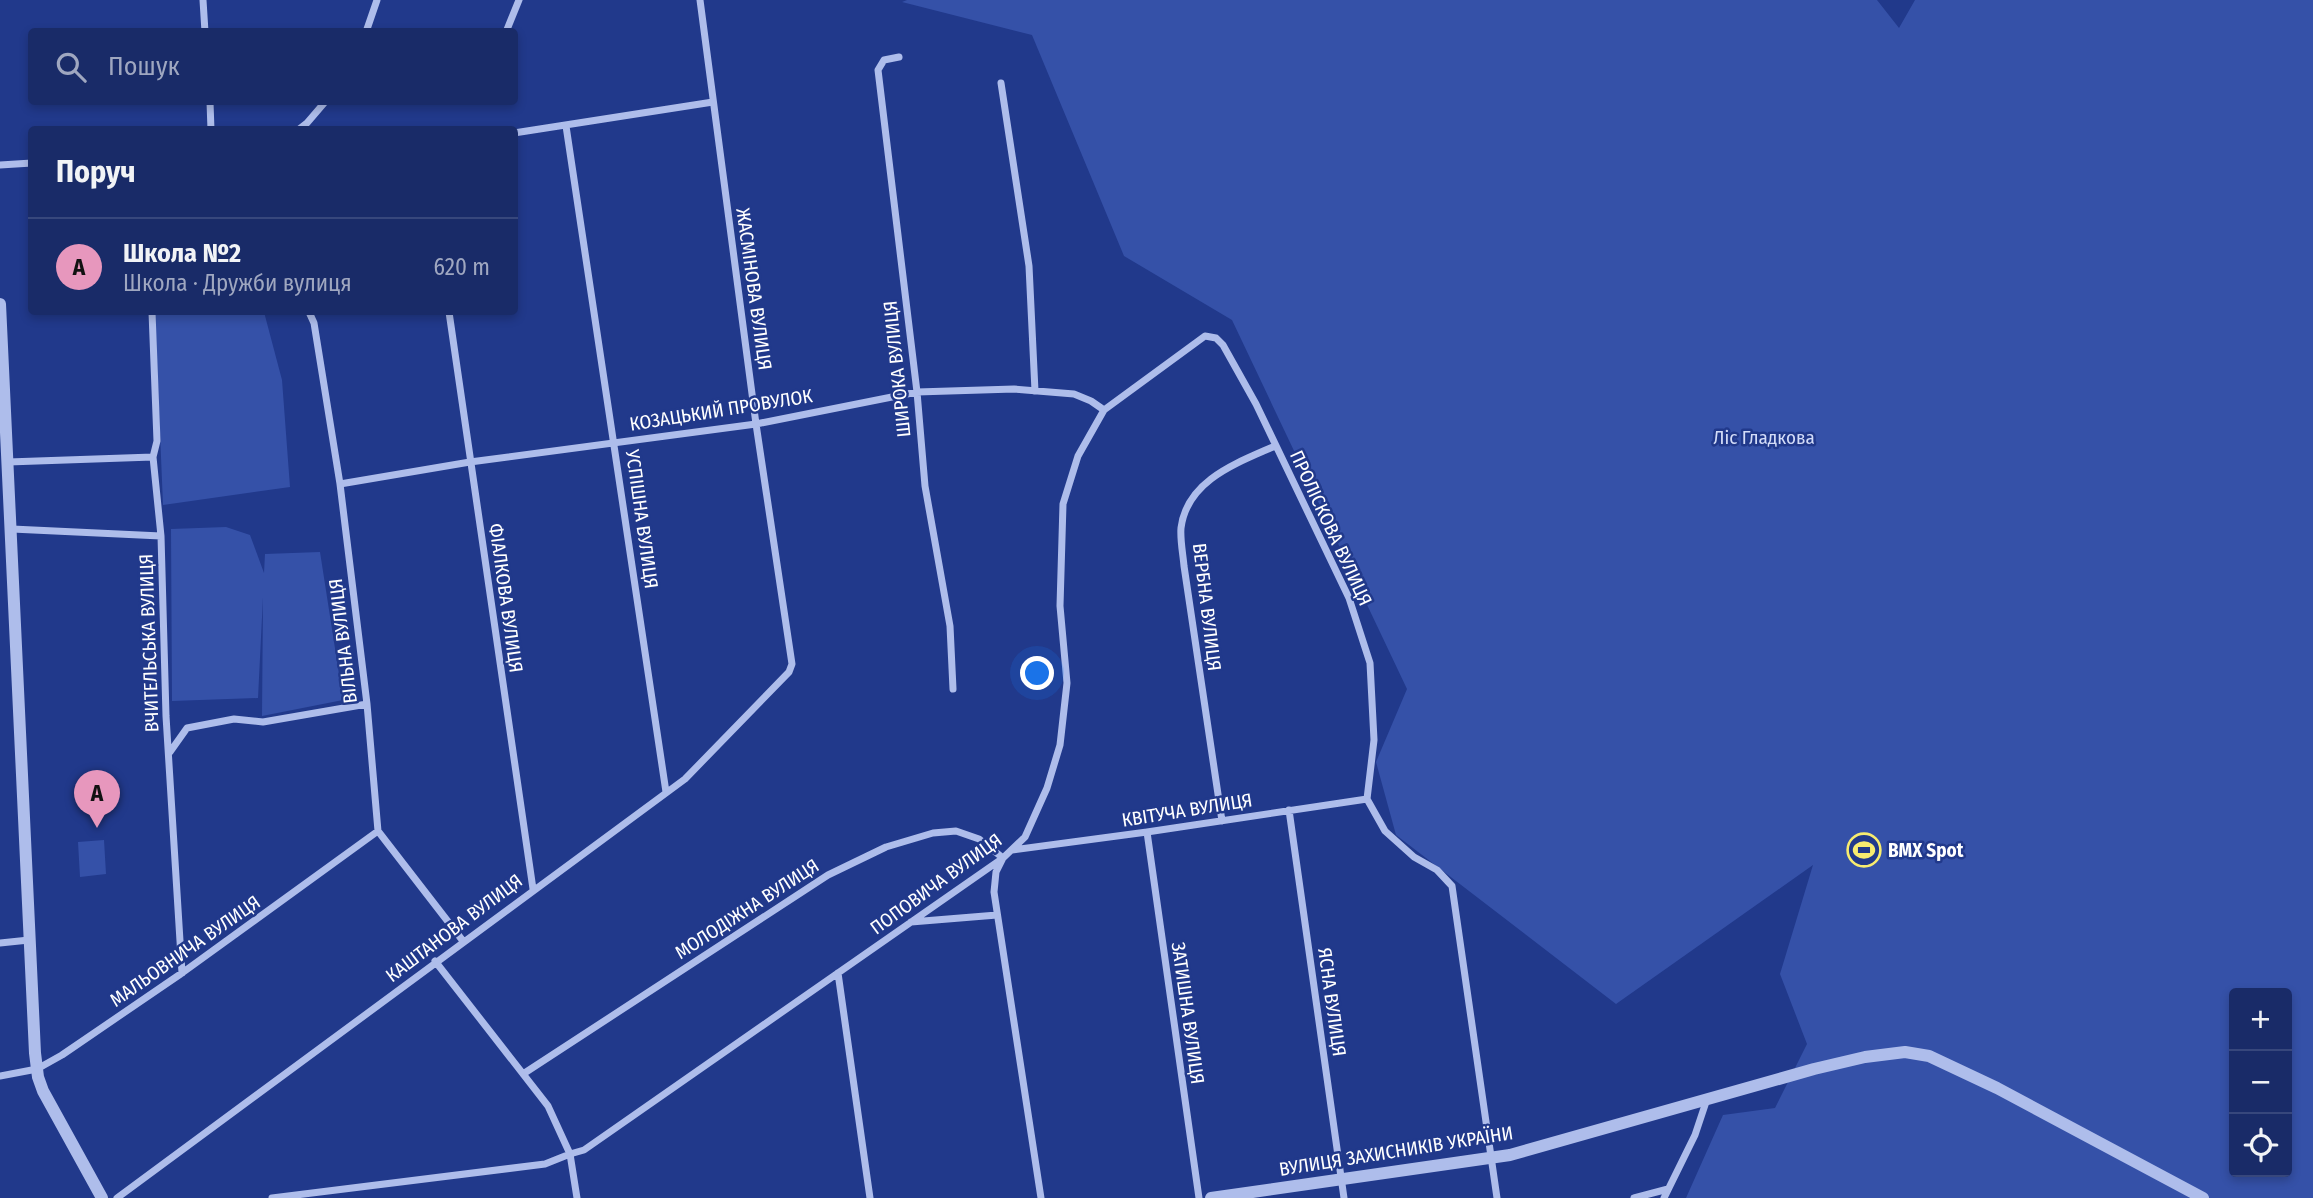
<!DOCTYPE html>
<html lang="uk">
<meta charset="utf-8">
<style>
:root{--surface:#192b68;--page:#263771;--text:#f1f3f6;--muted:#9fa7c0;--line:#37477c;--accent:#e797bd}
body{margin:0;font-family:"Fira Sans Condensed",sans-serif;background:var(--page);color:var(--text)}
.controls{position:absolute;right:21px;bottom:21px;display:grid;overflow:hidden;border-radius:7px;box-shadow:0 4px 10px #0003}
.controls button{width:63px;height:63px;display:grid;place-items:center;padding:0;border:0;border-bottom:2px solid var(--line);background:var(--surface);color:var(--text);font:35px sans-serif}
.you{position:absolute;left:1038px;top:674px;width:24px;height:24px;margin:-18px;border:5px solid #fff;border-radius:50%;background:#1a73e8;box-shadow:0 0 0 10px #1a73e833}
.badge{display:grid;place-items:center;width:46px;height:46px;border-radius:50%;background:var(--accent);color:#111;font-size:23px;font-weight:700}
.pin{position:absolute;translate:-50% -58px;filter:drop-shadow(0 2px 4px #0008)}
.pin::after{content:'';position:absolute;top:37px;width:24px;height:21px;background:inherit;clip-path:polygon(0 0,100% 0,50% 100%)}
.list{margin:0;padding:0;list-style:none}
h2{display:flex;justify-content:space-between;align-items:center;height:91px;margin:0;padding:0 28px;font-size:30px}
h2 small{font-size:23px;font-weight:400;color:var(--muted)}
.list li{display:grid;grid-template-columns:46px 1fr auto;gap:21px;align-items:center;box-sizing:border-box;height:98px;padding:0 28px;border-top:2px solid var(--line)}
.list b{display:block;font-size:26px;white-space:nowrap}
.list p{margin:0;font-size:23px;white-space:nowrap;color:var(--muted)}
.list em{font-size:23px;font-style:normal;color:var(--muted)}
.icon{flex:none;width:38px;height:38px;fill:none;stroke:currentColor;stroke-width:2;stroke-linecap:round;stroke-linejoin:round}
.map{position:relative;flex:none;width:2313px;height:1198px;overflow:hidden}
.search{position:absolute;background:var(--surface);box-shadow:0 4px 10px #0003;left:28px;top:28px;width:490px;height:77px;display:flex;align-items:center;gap:18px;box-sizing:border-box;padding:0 24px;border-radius:7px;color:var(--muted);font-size:26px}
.panel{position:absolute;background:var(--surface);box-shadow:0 4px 10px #0003;left:28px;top:126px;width:490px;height:189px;border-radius:7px}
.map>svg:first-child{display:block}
</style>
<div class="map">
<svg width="2313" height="1198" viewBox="0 0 2313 1198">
<rect width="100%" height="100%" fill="#21398b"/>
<path fill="#3551a8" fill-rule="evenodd" d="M907,0H1877L1899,28L1915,0H2313V1198H1686L1723,1115L1775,1108L1807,1044L1780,974L1813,865L1616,1004L1396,835L1376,762L1407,689L1232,320L1124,256L1032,35L902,2ZM2234,993H2287V1172H2234Z
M155,312H264L282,380L290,487L163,505Z
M226,527L250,535L264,573L265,554L320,552L343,700L262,716L263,597L258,698L172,701L171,529Z
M104,840L106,874L80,877L78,842Z"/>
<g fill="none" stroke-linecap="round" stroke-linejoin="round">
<path stroke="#aebdeb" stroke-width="7" d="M203,0L205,32
M366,32L377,0
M506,32L519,0
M899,57L884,60L878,70L917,392L925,486L950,626L953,689
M1001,83L1029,266L1035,391
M210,102L211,130
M566,126L666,792
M298,130L307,123L325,102
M514,133L713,102
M0,165L32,163
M152,312L157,441L153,457L161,536L166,716L182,973
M309,312L314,323L340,484L367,704L378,831L463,941
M449,312L533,889
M8,462L153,457
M340,484L470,462L756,424L917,392L1014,389L1074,394L1091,401L1104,410
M12,529L161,536
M170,752L187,728L234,719L263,722L367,704
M1289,810L1344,1198
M1222,821L1184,566C1183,554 1180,540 1181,528C1187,480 1237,463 1275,446
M1147,832L1199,1198
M1012,850L1147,832L1367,799
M911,922L997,915
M0,943L29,940
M838,973L870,1198
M523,1074L828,875L886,847L933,833L956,831L979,839L1003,858L996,872L994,892L1041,1198
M0,1076L37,1069L62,1055L182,973L378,831
M117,1198L685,779L789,672L792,664L756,424L700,0
M272,1198L545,1164L570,1154L548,1106L435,961
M577,1198L570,1154L584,1150L1003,858L1025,837L1047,788L1060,745L1067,683L1060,606L1063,504L1078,456L1104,410L1205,336L1216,338L1223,345L1256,404L1349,598L1370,663L1374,740L1367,799L1385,831L1414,857L1437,870L1452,886L1497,1198
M1634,1198L1668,1189
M1664,1198L1695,1135L1707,1099"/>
<path stroke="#aebdeb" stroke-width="12" d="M0,304L35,1053L38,1077L43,1091L102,1198
M1211,1198L1510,1155L1814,1069L1865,1057L1905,1052L1929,1056L1997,1088L2203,1198"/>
</g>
<defs>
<symbol id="stadium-ring" viewBox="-11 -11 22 22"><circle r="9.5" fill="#21398b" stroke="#f8ec6f" stroke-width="1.5"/><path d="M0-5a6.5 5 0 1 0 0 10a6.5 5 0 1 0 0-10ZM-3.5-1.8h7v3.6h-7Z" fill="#f8ec6f"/></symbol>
</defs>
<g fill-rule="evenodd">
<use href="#stadium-ring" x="1845" y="831" width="38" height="38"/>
</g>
<g text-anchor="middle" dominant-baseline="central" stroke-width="5" stroke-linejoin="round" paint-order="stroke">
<g font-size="19" fill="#fff" stroke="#21398b">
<text transform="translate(754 289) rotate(82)">ЖАСМІНОВА ВУЛИЦЯ</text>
<text transform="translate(897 369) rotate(-96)">ШИРОКА ВУЛИЦЯ</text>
<text transform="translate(721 410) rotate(-9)">КОЗАЦЬКИЙ ПРОВУЛОК</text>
<text transform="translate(642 519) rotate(82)">УСПІШНА ВУЛИЦЯ</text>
<text transform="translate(1331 528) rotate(65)">ПРОЛІСКОВА ВУЛИЦЯ</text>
<text transform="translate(506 598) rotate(82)">ФІАЛКОВА ВУЛИЦЯ</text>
<text transform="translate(1207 607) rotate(83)">ВЕРБНА ВУЛИЦЯ</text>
<text transform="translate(343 641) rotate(-97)">ВІЛЬНА ВУЛИЦЯ</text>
<text transform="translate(149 643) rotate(-92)">ВЧИТЕЛЬСЬКА ВУЛИЦЯ</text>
<text transform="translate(1187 810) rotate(-9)">КВІТУЧА ВУЛИЦЯ</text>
<text transform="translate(936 884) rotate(-36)">ПОПОВИЧА ВУЛИЦЯ</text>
<text transform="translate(747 909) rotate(-33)">МОЛОДІЖНА ВУЛИЦЯ</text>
<text transform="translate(454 928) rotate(-37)">КАШТАНОВА ВУЛИЦЯ</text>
<text transform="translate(185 951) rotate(-35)">МАЛЬОВНИЧА ВУЛИЦЯ</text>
<text transform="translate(1332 1002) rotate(82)">ЯСНА ВУЛИЦЯ</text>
<text transform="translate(1188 1013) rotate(82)">ЗАТИШНА ВУЛИЦЯ</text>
<text transform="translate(1396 1151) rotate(-9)">ВУЛИЦЯ ЗАХИСНИКІВ УКРАЇНИ</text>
</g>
<g font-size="19" fill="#d3dcf8" stroke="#21398b">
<text x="1764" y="437">Ліс Гладкова</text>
</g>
<g font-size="19" font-weight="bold" fill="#fff" stroke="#21398b" text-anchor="start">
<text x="1888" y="850">BMX Spot</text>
</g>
</g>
</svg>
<div class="controls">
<button>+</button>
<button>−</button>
<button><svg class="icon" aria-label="locate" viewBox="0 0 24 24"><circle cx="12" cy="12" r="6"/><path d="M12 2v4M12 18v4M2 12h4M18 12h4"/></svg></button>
</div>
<div class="you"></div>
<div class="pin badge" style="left:97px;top:828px">A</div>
<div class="search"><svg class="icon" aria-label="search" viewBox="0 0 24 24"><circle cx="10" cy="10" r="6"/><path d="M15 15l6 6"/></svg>Пошук</div>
<section class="panel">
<h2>Поруч<small></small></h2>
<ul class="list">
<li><span class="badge">A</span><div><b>Школа №2</b><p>Школа · Дружби вулиця</p></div><em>620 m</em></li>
</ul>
</section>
</div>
